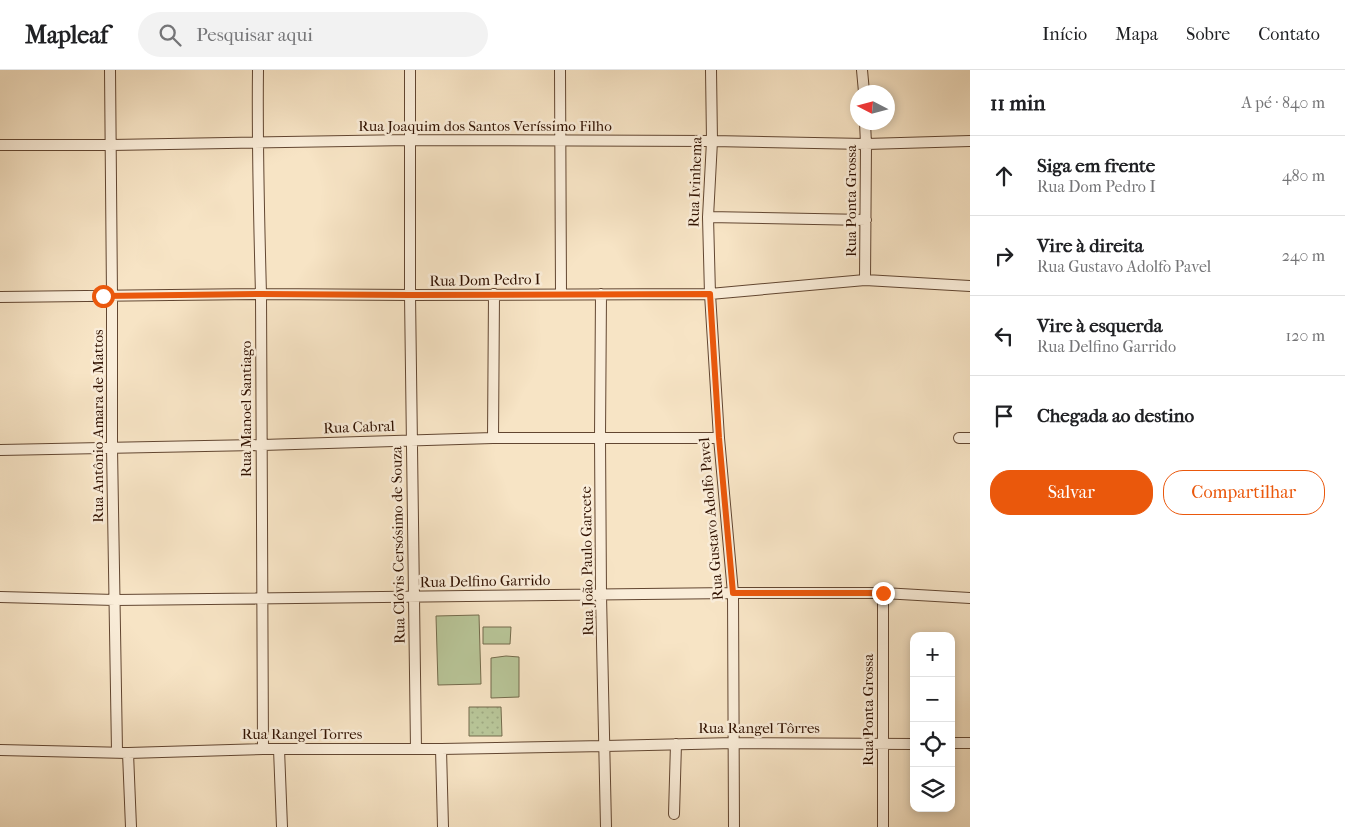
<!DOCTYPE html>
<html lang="pt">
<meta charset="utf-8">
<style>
:root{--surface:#fff;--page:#f2f2f2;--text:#202124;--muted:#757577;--line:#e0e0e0;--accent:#ea580c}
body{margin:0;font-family:"IM FELL French Canon",serif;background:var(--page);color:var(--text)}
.controls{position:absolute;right:15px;bottom:15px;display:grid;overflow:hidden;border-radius:10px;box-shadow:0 2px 8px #0003}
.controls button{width:45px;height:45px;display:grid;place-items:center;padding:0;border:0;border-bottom:1px solid var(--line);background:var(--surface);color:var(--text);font:25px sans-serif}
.compass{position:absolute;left:850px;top:15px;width:45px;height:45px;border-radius:50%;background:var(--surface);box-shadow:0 2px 8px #0003;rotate:276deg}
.stop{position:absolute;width:15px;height:15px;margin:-11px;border:4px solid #ea580c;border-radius:50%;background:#fff}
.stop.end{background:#ea580c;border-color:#fff;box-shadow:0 1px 5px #0008}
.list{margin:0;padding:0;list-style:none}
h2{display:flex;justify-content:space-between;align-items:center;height:65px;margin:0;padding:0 20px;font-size:21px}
h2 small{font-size:16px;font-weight:400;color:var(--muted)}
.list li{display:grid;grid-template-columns:32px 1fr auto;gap:15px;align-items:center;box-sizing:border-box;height:80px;padding:0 20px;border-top:1px solid var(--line)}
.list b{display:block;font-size:19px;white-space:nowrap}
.list p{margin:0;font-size:16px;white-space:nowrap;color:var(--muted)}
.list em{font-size:16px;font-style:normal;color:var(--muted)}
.actions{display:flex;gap:10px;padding:15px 20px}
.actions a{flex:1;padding:11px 0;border:1px solid var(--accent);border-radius:20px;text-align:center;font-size:18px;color:var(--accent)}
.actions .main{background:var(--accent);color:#fff}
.icon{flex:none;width:28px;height:28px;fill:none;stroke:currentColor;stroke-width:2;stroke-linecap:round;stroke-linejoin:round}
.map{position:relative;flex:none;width:970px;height:757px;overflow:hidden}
header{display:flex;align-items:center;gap:30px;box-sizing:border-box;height:70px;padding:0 25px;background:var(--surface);border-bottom:1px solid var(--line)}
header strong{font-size:24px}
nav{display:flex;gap:28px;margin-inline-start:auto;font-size:18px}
.search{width:350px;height:45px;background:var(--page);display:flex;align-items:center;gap:12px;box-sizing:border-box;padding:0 18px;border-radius:28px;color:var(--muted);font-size:19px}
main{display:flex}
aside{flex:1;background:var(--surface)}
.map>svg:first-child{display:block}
</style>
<header>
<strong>Mapleaf</strong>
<div class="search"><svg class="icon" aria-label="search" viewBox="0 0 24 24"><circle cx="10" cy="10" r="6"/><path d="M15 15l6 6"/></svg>Pesquisar aqui</div>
<nav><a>Início</a><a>Mapa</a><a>Sobre</a><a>Contato</a></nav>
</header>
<main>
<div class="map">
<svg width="970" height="757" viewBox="0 0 970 757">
<defs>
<pattern id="park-dots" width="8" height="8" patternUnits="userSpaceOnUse" patternTransform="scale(1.25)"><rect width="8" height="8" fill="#b8c598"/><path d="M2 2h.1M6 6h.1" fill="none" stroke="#9ea881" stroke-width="1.8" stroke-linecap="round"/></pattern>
</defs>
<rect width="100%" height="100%" fill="#f7e4c5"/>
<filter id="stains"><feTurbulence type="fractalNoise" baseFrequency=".004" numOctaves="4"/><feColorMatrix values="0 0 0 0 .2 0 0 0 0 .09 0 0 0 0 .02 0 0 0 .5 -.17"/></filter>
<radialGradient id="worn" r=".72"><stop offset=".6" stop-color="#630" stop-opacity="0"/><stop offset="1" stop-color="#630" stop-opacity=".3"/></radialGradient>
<path fill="url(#park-dots)" stroke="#746b4c" d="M469,637H501L502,666H469Z"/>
<path fill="#b8c598" stroke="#746b4c" d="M479,545L481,614L438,615L436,546Z
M483,557H511L510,574H483Z
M506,586L519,587V627L491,628V588Z"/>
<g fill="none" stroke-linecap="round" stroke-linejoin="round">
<defs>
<path id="minor" d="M110,0L112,226V378L117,681
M258,0C257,75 259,149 261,224C263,375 263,527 263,679
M410,0V225L416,679
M560,0L561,224
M711,0L712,71L708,147L710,224L719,368L733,523L734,757
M862,0L864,22
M865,52L866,74L865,210
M0,75H111L410,70L712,71L866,74L970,71
M708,147L866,150
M601,224L600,367L601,525L606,757
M0,227L261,224L410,225L710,224L865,210L970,216
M493,368L494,224
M959,368H970
M0,380L262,375L493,368H719
M883,523V757
M0,527L115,530L733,523H883L970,528
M951,673H970
M279,679L282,757
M441,679L443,757
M0,680L128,683L263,679H441L605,676L734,673L914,674
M128,683L131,757
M674,744L676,674"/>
</defs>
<use href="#minor" stroke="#624631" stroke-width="12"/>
<use href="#minor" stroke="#faedd9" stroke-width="10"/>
</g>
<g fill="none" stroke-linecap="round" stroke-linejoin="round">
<path stroke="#ea580c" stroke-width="6" d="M103,226L260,224L410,225L710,224L719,368L733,523H883"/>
</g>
<g text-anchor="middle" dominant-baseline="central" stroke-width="5" stroke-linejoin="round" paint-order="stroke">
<g font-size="15" fill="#301100" stroke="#faedd9">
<text x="485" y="56">Rua Joaquim dos Santos Veríssimo Filho</text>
<text transform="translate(695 112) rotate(-88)">Rua Ivinhema</text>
<text transform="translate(851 131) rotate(-90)">Rua Ponta Grossa</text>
<text transform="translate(485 210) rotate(-1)">Rua Dom Pedro I</text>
<text transform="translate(246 339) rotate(-90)">Rua Manoel Santiago</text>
<text transform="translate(98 356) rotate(-90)">Rua Antônio Amara de Mattos</text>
<text transform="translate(359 357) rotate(-2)">Rua Cabral</text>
<text transform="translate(711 449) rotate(-95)">Rua Gustavo Adolfo Pavel</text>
<text transform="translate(398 475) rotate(-91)">Rua Clóvis Cersósimo de Souza</text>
<text transform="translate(587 491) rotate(-91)">Rua João Paulo Garcete</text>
<text transform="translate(485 511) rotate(-1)">Rua Delfino Garrido</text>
<text transform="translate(868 640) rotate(-90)">Rua Ponta Grossa</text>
<text x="759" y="658">Rua Rangel Tôrres</text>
<text x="302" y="664">Rua Rangel Torres</text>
</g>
</g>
<rect width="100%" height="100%" filter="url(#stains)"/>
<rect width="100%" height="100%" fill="url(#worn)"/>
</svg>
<div class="controls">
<button>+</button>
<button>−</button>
<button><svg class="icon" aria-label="locate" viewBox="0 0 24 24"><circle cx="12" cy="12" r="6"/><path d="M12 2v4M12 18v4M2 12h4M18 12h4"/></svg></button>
<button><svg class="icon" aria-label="layers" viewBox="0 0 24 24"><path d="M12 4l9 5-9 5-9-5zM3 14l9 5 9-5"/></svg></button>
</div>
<svg class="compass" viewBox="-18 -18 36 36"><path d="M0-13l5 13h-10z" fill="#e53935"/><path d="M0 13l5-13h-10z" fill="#757577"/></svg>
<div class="stop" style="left:103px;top:226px"></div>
<div class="stop end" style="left:883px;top:523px"></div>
</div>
<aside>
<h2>11 min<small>A pé · 840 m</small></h2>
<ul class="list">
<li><svg class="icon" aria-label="ahead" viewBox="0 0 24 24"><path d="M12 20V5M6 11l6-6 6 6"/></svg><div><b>Siga em frente</b><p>Rua Dom Pedro I</p></div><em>480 m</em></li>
<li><svg class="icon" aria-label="right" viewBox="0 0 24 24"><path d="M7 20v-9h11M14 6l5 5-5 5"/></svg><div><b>Vire à direita</b><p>Rua Gustavo Adolfo Pavel</p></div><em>240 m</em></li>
<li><svg class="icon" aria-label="left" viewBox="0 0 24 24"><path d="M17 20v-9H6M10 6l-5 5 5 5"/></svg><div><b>Vire à esquerda</b><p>Rua Delfino Garrido</p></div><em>120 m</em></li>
<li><svg class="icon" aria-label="arrive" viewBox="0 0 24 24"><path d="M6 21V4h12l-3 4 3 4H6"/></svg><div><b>Chegada ao destino</b></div></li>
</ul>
<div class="actions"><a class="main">Salvar</a><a>Compartilhar</a></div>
</aside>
</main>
